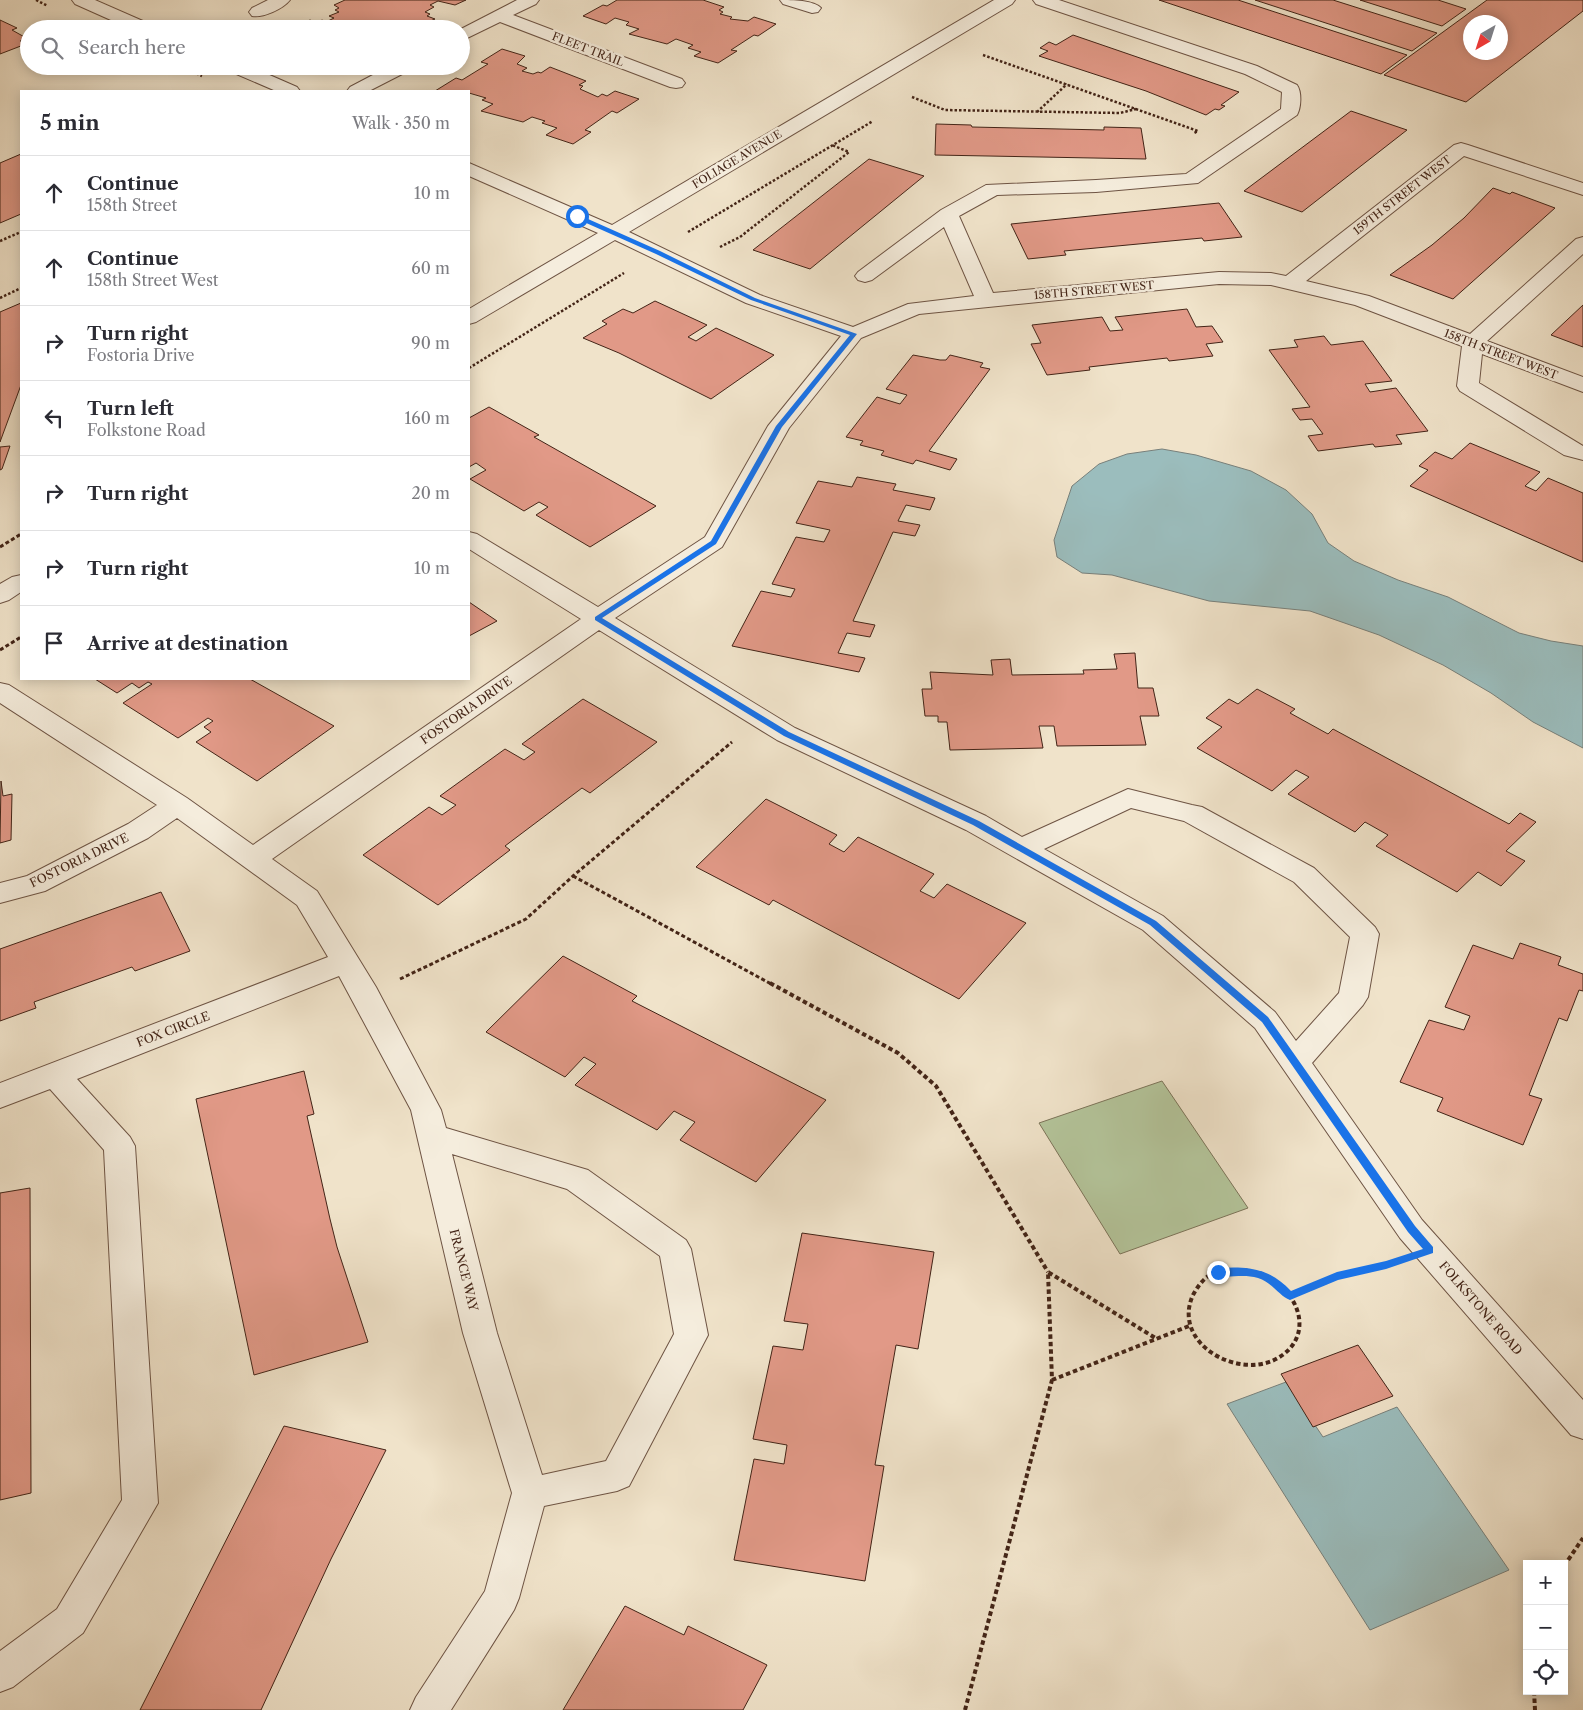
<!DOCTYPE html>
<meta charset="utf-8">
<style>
:root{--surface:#fff;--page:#f7f7f7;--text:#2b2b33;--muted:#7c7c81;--line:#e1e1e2}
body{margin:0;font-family:"Libre Caslon Text",serif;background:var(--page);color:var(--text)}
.controls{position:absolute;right:15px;bottom:15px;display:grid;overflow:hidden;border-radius:0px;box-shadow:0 2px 12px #0003}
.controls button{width:45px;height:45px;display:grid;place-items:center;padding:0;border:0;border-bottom:1px solid var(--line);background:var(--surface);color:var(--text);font:25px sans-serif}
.compass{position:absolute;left:1463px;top:15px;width:45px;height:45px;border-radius:50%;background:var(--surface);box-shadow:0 2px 12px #0003;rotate:219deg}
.stop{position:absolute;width:15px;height:15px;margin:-11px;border:4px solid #1a73e8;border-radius:50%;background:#fff}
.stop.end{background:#1a73e8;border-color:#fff;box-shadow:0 1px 5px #0008}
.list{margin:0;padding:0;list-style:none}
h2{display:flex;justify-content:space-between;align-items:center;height:65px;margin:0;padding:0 20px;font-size:21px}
h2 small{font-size:16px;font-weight:400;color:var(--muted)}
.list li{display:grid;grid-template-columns:32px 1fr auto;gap:15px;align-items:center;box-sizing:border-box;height:75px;padding:0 20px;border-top:1px solid var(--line)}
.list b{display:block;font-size:19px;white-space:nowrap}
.list p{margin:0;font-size:16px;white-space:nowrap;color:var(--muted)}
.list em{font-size:16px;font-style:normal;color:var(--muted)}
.icon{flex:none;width:28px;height:28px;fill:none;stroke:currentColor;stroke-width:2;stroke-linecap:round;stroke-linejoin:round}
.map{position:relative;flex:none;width:1583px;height:1710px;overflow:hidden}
.search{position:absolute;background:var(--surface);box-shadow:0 2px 12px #0003;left:20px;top:20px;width:450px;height:55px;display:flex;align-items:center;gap:12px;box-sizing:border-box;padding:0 18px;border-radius:28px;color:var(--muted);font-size:19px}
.panel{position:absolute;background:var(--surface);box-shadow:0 2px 12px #0003;left:20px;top:90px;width:450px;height:590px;border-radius:0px}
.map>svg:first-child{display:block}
</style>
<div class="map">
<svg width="1583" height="1710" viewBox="0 0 1583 1710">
<rect width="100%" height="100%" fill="#f0e3ca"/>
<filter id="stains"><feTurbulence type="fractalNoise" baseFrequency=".004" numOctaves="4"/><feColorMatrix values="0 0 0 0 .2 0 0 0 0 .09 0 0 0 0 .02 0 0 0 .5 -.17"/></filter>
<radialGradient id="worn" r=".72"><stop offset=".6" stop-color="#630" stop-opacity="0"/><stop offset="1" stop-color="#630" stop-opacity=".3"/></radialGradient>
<path fill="#b4c59b" stroke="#7c7459" d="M1162,1081L1248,1208L1120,1254L1039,1123Z"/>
<path fill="#9bbdbd" stroke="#78807b" d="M1162,449L1196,455L1251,471L1286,490L1312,514L1328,543L1354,561L1398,580L1448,597L1519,633L1551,641L1583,646V748L1533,722L1491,693L1443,665L1379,635L1310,611L1209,601L1112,575L1082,573L1057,557L1054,540L1072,486L1099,464L1127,454Z
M1286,1382L1323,1437L1397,1407L1509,1570L1370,1630L1227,1404Z"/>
<path fill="#e19987" stroke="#432417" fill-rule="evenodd" d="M345,0H466L455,5L438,1L430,5L434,7L425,12L430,14L427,16L435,19L412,29H290L310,20L317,23L322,20L326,22L334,18L329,16L339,12L335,10L339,8L334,5Z
M617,0H703L724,7L719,10L723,12L720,14L732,17L730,19L748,21L754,17L776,24L758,36L754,35L731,50L737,51L718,63L694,56L701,52L688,48L693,45L676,39L667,44L629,34L639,29L626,25L629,22L615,18L606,24L583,16L603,5L607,6Z
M1159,0H1238L1407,55L1381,74Z
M1255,0H1333L1437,33L1412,51Z
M1360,0H1438L1466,9L1442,26Z
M1487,0H1583V11L1466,102L1384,75ZM1470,22H1500V52H1470Z
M0,20L17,28L12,30L28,39L20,41L26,44L0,54Z
M1073,35L1239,92L1221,105L1225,106L1219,110L1215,109L1206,115L1146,91L1039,56L1048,51L1040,48L1049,42L1056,45Z
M502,49L525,56L517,64L527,68L522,71L533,74L538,72L541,73L550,67L586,81L579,85L583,86L580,89L598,97L602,94L607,96L615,91L639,99L617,113L612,111L585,130L591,132L573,144L546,135L557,128L542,123L545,121L532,117L523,122L481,111L493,104L482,100L486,98L469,93V91H435L456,78L462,80L488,64L481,62Z
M1351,111L1407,130L1302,212L1244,191Z
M936,124L971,125L972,127L1104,130V127L1141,128L1146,159L935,155Z
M21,154V214L0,223V163Z
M869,159L924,176L810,269L753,250Z
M1493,188L1510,194L1512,192L1555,208L1453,299L1390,275L1432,245L1464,218Z
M1219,203L1242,237L1204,241L1202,238L1064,251L1066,255L1028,259L1011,224Z
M655,301L707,325L688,337L696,341L716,328L774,355L711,399L619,353L583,338L607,324L602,321L623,309L633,313Z
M21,303V385L0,442V312Z
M1583,305V347L1551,335Z
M1187,309L1196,327L1212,326L1223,342L1206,344L1213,356L1169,361L1167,358L1089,367L1090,370L1047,375L1031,344L1041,343L1032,325L1102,317L1110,331L1123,330L1115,317Z
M1324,336L1331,345L1363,341L1392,381L1365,384L1370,392L1396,388L1428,431L1396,435L1402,444L1375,447L1373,444L1318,451L1308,436L1323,434L1312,419L1300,420L1292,409L1310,407L1269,350L1298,347L1294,340Z
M913,355L940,360H946L950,355L983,363L980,367L990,369L929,451L957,459L950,470L916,460L913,464L881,455L884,451L860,445L863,441L846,437L877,397L900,404L907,395L886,389Z
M489,407L539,435L534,437L656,506L590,547L536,515L548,507L539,502L524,511L470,479L486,470L476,463L469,467V418Z
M1470,443L1540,472L1525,486L1536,491L1548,478L1583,493V562L1410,486L1428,470L1419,466L1435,452L1452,459Z
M10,446L2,469L0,470V447Z
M857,477L896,484L893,490L935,498L930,510L906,505L898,521L920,525L915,536L893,532L853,621L875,625L870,637L847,633L838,653L865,658L859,672L732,646L761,591L791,597L795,589L772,584L796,537L824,542L830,530L796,523L818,481L852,487Z
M469,602L497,621L469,636Z
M1135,653L1138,688H1153L1159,716H1140L1146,745L1057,746L1054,726H1039L1043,748L950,750L947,722H938V716H925L922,689H932L930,672L993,675L991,660L1010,659L1012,675L1084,674L1083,670L1117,669L1114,654Z
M95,679H250L334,726L257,781L196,742L211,732L204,727L213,721L208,718L178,738L123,703L152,684L148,682L139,688L132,683L117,693Z
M1257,689L1295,709L1290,713L1328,734L1333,729L1509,824L1520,813L1536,822L1506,851L1525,861L1501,886L1478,872L1457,892L1376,846L1388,835L1365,822L1355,832L1288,794L1309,777L1296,770L1272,791L1197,748L1222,727L1206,718L1229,699L1238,704Z
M583,699L657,742L590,793L582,788L505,846L510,850L438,905L363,855L429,807L442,815L456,805L440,796L505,749L524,760L535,752L522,744Z
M1,781L3,796L12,794L11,840L0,843Z
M766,799L837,835L829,844L844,852L858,837L934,874L920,891L934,898L947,884L1026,923L959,999L773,900L769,905L696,867Z
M161,892L190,951L135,971L132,967L34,1002L36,1008L0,1021V949Z
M1520,943L1561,957L1558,965L1583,974V991L1579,990L1567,1021L1559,1018L1529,1095L1542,1099L1523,1145L1437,1111L1443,1098L1400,1082L1429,1020L1464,1030L1470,1016L1445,1007L1473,945L1513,959Z
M563,956L637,996L632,1001L826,1100L756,1182L680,1140L695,1122L674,1111L657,1130L575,1085L596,1064L584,1057L565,1077L486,1032Z
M304,1071L314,1114L307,1116L330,1219L337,1247L368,1342L254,1375L196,1099Z
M30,1188L31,1493L0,1500V1193Z
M802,1233L934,1252L918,1349L896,1345L875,1465L884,1466L865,1581L734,1560L754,1459L784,1464L787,1445L753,1439L773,1346L803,1350L808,1324L784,1321Z
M1358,1345L1393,1396L1313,1427L1281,1374Z
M284,1426L386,1450L331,1559L261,1710H140Z
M625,1606L684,1635L688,1626L767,1665L743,1710H563Z"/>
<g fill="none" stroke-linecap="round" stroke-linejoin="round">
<defs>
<path id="minor" d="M72,0H95L152,25L155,29H131L75,4Z
M268,0H290C283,9 263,18 252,16L249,12L252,8Z
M517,0H539L536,4L513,15L682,79L685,83L682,87L676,88L670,87L500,22L461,41V29Z
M780,0C793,0 813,0 821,8L818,12L812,13L783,4Z
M994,0H1015L1012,4L629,232L760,295L853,327L908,304L974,296L944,227L872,280L865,282L858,280L855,276L858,272L941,210L986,185L1096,180L1186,174L1281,109L1282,92L1245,74L1036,4L1033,0H1059L1257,66L1297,85C1302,92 1301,108 1297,115L1198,183L1096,192L997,195L959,216L993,293L1219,272L1271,273L1286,276L1454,145L1461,143L1468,145L1583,183V195L1464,156L1306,281L1369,296L1470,334L1576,239L1583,237V254L1487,341L1583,377V392L1482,354L1479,383L1583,446V460L1564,455L1460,391L1457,386L1462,346L1355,305L1271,285L1219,284L919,314L861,338L789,428L722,547L615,618L795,728L986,816L1022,837L1128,789L1192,805L1202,807L1314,868L1375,927L1379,934L1368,997L1363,1005L1312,1063L1422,1220L1583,1400V1439L1571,1435L1400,1238L1255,1028L1143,930L966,830L777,740L599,630L272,859L317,891L376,987L441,1110L446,1128L588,1170L686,1240L691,1249L708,1335L629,1486L617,1491L544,1506L519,1598L514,1610L451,1710H410L416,1697L485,1591L512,1493L463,1333L411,1110L339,976L77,1079L130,1137L135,1146L158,1503L83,1633L13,1687L0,1692V1651L57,1609L122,1500L104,1150L50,1089L0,1108V1083L328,957L297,905L177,818L148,838L45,891L0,903V883L27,876L128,824L157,805L0,703V683L9,685L187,798L253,845L581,619L469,549V532L477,534L598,607L705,537L768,426L841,336L746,303L615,240L476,322L469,324V309L598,233L469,176V163L612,225ZM1131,808L1184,821L1294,882L1350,937L1339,993L1296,1041L1275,1012L1163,916L1044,849ZM452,1154L567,1189L660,1256L674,1334L606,1461L542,1475L497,1333Z
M224,66H249L297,87L300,91H276L227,70Z
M390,66H413L410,70L369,91H347L350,87Z
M21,575V592L9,600L0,603V584L12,577Z"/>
</defs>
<use href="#minor" stroke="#6e5444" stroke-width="2"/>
<path stroke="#432417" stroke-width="2.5" stroke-dasharray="2.5 2" stroke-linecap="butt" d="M36,0L48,6
M983,55L1198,131L1194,133
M180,66L202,76
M912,97L945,110L1120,113L1136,109
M1037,112L1067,84
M688,232L873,121
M0,241L21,232
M720,247L740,237L849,152L832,145
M0,298L21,288
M469,368L624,273"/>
<path stroke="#432417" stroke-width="3" stroke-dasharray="4 2.5" stroke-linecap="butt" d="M0,547L21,534
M0,650L21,637
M573,876L773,985
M400,979L526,919L573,876L732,742"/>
<path stroke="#432417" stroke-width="4" stroke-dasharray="4.5 3" stroke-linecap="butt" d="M770,983L898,1053L936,1086L1048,1272
M1244,1270C1254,1273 1264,1274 1273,1280C1302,1299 1312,1338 1278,1358C1238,1381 1171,1343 1193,1295C1198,1286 1204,1277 1214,1273C1223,1270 1234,1271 1244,1270Z
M1290,1296L1337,1276L1389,1264
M1052,1380L1189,1326
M1564,1566L1583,1538
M1534,1691L1535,1710
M965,1710L1052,1380L1048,1272L1157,1339"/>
<use href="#minor" fill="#f5eddd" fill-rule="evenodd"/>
</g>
<path fill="#1a73e8" d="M575,215H579L660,251L755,298L857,334L782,427L716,544L602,618L789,732L979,821L1156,921L1268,1017L1415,1226L1433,1247V1253L1386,1269L1338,1280L1290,1300C1279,1296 1272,1282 1258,1278C1242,1273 1228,1279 1215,1275V1269L1218,1268C1249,1266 1269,1268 1291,1291L1337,1272L1386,1261L1423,1249L1408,1232L1262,1022L1150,925L973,825L784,736L595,620V617L711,541L776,426L850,335L751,300L656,254L575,218Z"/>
<g text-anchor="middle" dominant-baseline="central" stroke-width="5" stroke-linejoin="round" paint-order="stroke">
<g font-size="11" fill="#432417" stroke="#f5eddd">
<text transform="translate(588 49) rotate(21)">FLEET TRAIL</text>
<text transform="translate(737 159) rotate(-31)">FOLIAGE AVENUE</text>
<text transform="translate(1402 195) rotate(-38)">159TH STREET WEST</text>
<text transform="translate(1094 290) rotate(-5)">158TH STREET WEST</text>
<text transform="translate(1501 354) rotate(21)">158TH STREET WEST</text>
</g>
<g font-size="12" fill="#432417" stroke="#f5eddd">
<text transform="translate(466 710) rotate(-35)">FOSTORIA DRIVE</text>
<text transform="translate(79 860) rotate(-26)">FOSTORIA DRIVE</text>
<text transform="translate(173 1029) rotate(-21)">FOX CIRCLE</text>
<text transform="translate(464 1270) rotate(76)">FRANCE WAY</text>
<text transform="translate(1481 1308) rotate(49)">FOLKSTONE ROAD</text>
</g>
</g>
<rect width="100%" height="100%" filter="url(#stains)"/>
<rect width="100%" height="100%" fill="url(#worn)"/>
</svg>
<div class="controls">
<button>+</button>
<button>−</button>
<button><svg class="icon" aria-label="locate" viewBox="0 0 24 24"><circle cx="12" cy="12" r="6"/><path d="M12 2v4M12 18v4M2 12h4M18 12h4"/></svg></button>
</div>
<svg class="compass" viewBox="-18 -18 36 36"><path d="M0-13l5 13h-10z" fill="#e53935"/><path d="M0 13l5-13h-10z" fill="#7c7c81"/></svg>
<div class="stop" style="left:577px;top:216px"></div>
<div class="stop end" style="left:1218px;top:1272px"></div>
<div class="search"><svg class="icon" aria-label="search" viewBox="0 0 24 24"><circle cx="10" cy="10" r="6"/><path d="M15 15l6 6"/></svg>Search here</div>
<section class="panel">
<h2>5 min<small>Walk · 350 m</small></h2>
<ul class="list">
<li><svg class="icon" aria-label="ahead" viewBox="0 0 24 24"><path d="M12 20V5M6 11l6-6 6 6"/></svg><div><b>Continue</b><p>158th Street</p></div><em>10 m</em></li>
<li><svg class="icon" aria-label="ahead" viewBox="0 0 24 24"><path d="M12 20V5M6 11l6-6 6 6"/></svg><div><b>Continue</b><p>158th Street West</p></div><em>60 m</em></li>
<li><svg class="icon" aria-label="right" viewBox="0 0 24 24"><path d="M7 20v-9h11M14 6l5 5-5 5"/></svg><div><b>Turn right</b><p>Fostoria Drive</p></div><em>90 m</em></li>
<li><svg class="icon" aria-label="left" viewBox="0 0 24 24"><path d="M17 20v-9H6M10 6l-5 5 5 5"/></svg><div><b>Turn left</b><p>Folkstone Road</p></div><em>160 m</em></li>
<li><svg class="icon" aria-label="right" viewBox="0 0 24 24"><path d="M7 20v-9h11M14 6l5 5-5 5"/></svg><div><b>Turn right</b></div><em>20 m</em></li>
<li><svg class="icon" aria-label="right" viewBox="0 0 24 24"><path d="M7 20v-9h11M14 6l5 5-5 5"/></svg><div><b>Turn right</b></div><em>10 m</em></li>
<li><svg class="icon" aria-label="arrive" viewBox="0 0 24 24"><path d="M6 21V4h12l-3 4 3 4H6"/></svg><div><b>Arrive at destination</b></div></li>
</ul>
</section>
</div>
